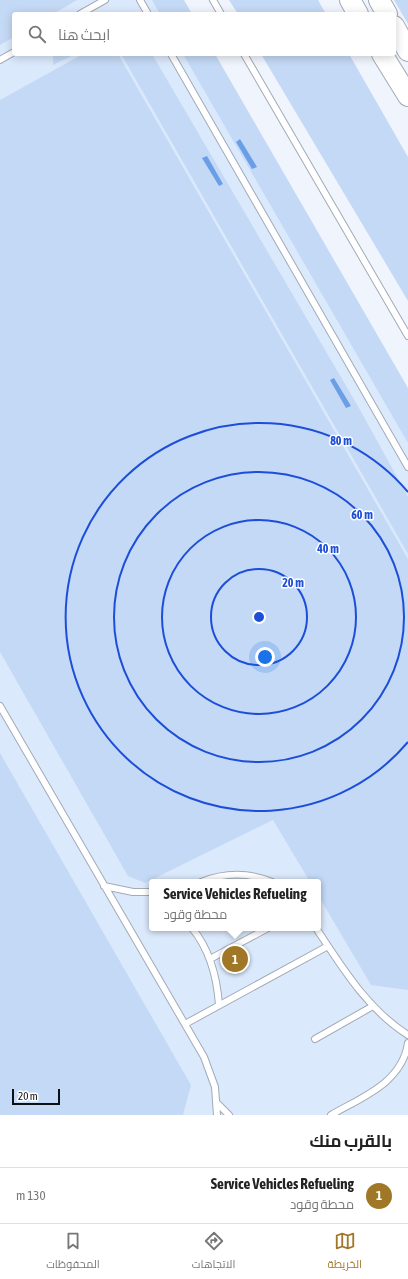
<!DOCTYPE html>
<html lang="ar">
<meta charset="utf-8">
<style>
:root{--surface:#fff;--page:#f2f2f2;--text:#222;--muted:#767676;--line:#e0e0e0;--accent:#a07726}
body{margin:0;font-family:"Asap Condensed",Cairo,sans-serif;background:var(--page);color:var(--text);direction:rtl}
.scale{position:absolute;left:12px;bottom:10px;width:48px;box-sizing:border-box;padding-left:4px;border:2px solid #0c0f13;border-top:0;font-size:11px;line-height:14px;white-space:nowrap;color:#0c0f13;-webkit-text-stroke:3px #fff;paint-order:stroke}
.you{position:absolute;left:265px;top:657px;width:14px;height:14px;margin:-10px;border:3px solid #fff;border-radius:50%;background:#1a73e8;box-shadow:0 0 0 6px #1a73e833}
.badge{display:grid;place-items:center;width:26px;height:26px;border-radius:50%;background:var(--accent);color:#fff;font-size:13px;font-weight:700}
.pin{position:absolute;translate:-50% -50%;border:2px solid #fff;box-shadow:0 1px 4px #0006}
.popup{position:absolute;left:149px;top:879px;width:172px;height:52px;box-sizing:border-box;display:grid;place-content:center;border-radius:4px;background:var(--surface);filter:drop-shadow(0 1px 3px #0005);font-size:13px;white-space:nowrap;color:var(--muted)}
.popup b{font-size:15px;color:var(--text)}
.popup::after{content:'';position:absolute;left:50%;top:100%;margin-left:-8px;border:8px solid transparent;border-top-color:var(--surface)}
.list{margin:0;padding:0;list-style:none}
h2{display:flex;justify-content:space-between;align-items:center;height:52px;margin:0;padding:0 16px;font-size:17px}
h2 small{font-size:13px;font-weight:400;color:var(--muted)}
.list li{display:grid;grid-template-columns:26px 1fr auto;gap:12px;align-items:center;box-sizing:border-box;height:56px;padding:0 16px;border-top:1px solid var(--line)}
.list b{display:block;font-size:15px;white-space:nowrap}
.list p{margin:0;font-size:13px;white-space:nowrap;color:var(--muted)}
.list em{font-size:13px;font-style:normal;color:var(--muted)}
.icon{flex:none;width:22px;height:22px;fill:none;stroke:currentColor;stroke-width:2;stroke-linecap:round;stroke-linejoin:round}
.map{position:relative;flex:none;width:408px;height:1115px;overflow:hidden;direction:ltr}
.search{position:absolute;background:var(--surface);box-shadow:0 2px 10px #0003;left:12px;right:12px;top:12px;height:44px;display:flex;align-items:center;gap:10px;box-sizing:border-box;padding:0 14px;border-radius:4px;color:var(--muted);font-size:15px}
.sheet{height:108px;background:var(--surface)}
nav{display:flex;justify-content:space-around;align-items:center;box-sizing:border-box;height:56px;border-top:1px solid var(--line);background:var(--surface);font-size:11px;color:var(--muted)}
nav a{display:grid;justify-items:center;gap:2px}
nav .on{color:var(--accent)}
.map>svg:first-child{display:block}
</style>
<div class="map">
<svg width="408" height="1115" viewBox="0 0 408 1115">
<rect width="100%" height="100%" fill="#f0f5fd"/>
<path fill="#dbe9fc" fill-rule="evenodd" d="M0,0H182L190,14H14V54H211L408,396V1115H0ZM152,882H318V928H152Z"/>
<path fill="#c4d9f5" d="M0,0H77L53,14H14V37L0,45Z
M152,0H184L192,14H160Z
M229,0H318L326,14H238Z
M394,0H408V24Z
M53,54H75L53,65Z
M83,54H118L408,559V990L371,985L318,895V882H310L273,820L145,883L128,876L0,652V100Z
M121,54H152L359,408L408,497V554Z
M183,54H215L408,388V443Z
M261,54H349L408,157V301Z
M0,753L191,1085L183,1115H0Z"/>
<path fill="#6a9ee7" d="M240,139L257,167L252,169L236,142Z
M207,156L223,184L219,186L202,158Z
M334,378L351,406L346,408L330,380Z"/>
<g fill="none" stroke-linecap="round" stroke-linejoin="round">
<defs>
<path id="lane" d="M140,0L148,14
M213,0L221,14
M80,14L105,0
M171,54L408,467
M244,54L408,336
M0,60L14,52
M0,706L204,1057L215,1087L217,1115
M201,882C226,872 248,872 272,882
M104,886L133,892H152
M192,928C210,950 217,977 219,1005
M316,928C342,967 367,1009 408,1035
M210,959L268,928
M185,1024L328,946
M315,1039L373,1006
M217,1103L229,1115
M331,1115C362,1097 402,1083 408,1043"/>
<path id="primary" d="M350,0L358,14
M379,0L387,14
M394,26L408,51
M382,54L408,96"/>
</defs>
<use href="#lane" stroke="#a2abb6" stroke-width="8"/>
<use href="#primary" stroke="#a2abb6" stroke-width="22"/>
<use href="#lane" stroke="#fff" stroke-width="6"/>
<use href="#primary" stroke="#fff" stroke-width="20"/>
</g>
<g fill="none" stroke="#1d4ed8" stroke-width="2">
<circle cx="259" cy="617" r="48"/>
<circle cx="259" cy="617" r="97"/>
<circle cx="259" cy="617" r="145"/>
<path d="M408 742A194 194 0 1 1 408 492"/>
</g>
<circle cx="259" cy="617" r="6" fill="#1d4ed8" stroke="#fff" stroke-width="2"/>
<g font-size="12" text-anchor="middle" font-weight="bold" fill="#1d4ed8" stroke="#fff" stroke-width="3" stroke-linejoin="round" paint-order="stroke">
<text x="341" y="445">80 m</text>
<text x="362" y="519">60 m</text>
<text x="328" y="553">40 m</text>
<text x="293" y="587">20 m</text>
</g>
</svg>
<div class="scale">20 m</div>
<div class="you"></div>
<div class="pin badge" style="left:235px;top:959px">1</div>
<div class="popup"><b>Service Vehicles Refueling</b>محطة وقود</div>
<div class="search"><svg class="icon" aria-label="search" viewBox="0 0 24 24"><circle cx="10" cy="10" r="6"/><path d="M15 15l6 6"/></svg>ابحث هنا</div>
</div>
<section class="sheet">
<h2>بالقرب منك<small></small></h2>
<ul class="list">
<li><span class="badge">1</span><div><b>Service Vehicles Refueling</b><p>محطة وقود</p></div><em>130 m</em></li>
</ul>
</section>
<nav>
<a class="on"><svg class="icon" aria-label="map" viewBox="0 0 24 24"><path d="M3 6l6-2 6 2 6-2v14l-6 2-6-2-6 2zM9 4v14M15 6v14"/></svg>الخريطة</a>
<a><svg class="icon" aria-label="directions" viewBox="0 0 24 24"><path d="M12 3l9 9-9 9-9-9zM9 14v-3h6M13 9l2 2-2 2"/></svg>الاتجاهات</a>
<a><svg class="icon" aria-label="saved" viewBox="0 0 24 24"><path d="M7 4h10v16l-5-4-5 4z"/></svg>المحفوظات</a>
</nav>
